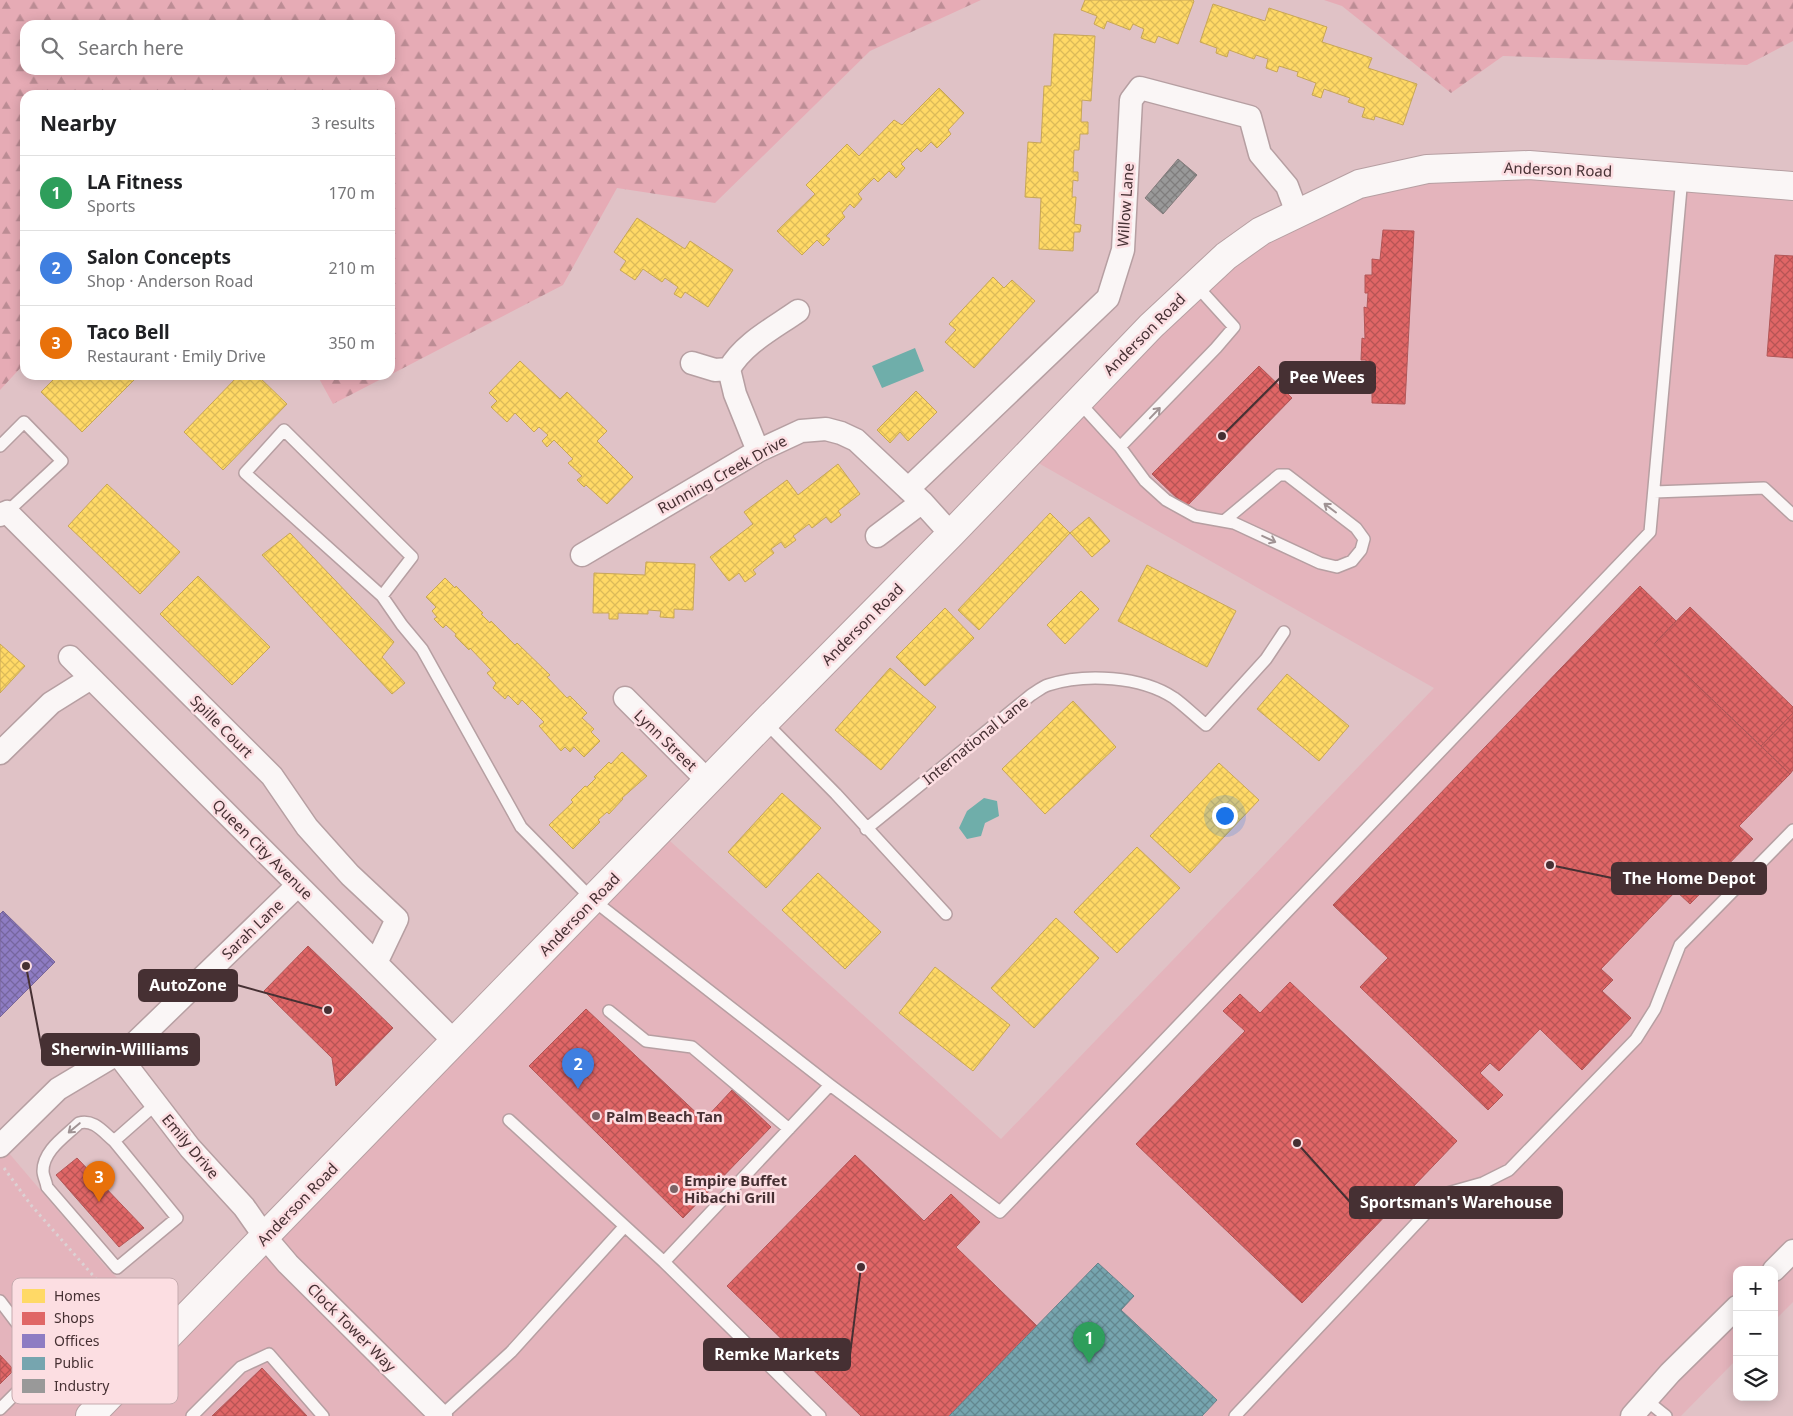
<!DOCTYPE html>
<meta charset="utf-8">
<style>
:root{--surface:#fff;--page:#f6f6f6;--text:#202124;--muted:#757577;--line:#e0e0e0;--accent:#7c6366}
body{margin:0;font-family:"Noto Sans",sans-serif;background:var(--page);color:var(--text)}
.controls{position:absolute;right:15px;bottom:15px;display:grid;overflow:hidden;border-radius:10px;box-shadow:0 2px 12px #0003}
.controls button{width:45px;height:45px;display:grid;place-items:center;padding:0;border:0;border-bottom:1px solid var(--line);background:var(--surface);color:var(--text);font:25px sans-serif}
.you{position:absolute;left:1224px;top:815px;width:18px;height:18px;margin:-12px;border:4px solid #fff;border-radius:50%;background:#1a73e8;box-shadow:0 0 0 8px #1a73e833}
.badge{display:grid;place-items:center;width:32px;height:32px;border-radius:50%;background:var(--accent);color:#fff;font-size:16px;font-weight:700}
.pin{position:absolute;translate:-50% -41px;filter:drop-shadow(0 1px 2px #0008)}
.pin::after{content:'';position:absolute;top:26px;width:18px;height:15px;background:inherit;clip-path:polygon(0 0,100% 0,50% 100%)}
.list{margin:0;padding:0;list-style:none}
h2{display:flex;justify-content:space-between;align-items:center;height:65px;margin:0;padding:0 20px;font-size:21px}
h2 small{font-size:16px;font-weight:400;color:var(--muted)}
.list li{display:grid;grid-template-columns:32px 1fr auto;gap:15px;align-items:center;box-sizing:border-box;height:75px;padding:0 20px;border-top:1px solid var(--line)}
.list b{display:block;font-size:19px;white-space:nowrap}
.list p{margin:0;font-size:16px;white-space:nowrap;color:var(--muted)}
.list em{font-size:16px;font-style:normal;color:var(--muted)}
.icon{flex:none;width:28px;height:28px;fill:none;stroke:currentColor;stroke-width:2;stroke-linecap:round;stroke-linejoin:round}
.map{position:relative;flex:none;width:1793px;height:1416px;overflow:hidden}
.search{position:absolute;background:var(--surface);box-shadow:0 2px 12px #0003;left:20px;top:20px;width:375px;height:55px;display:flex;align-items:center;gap:12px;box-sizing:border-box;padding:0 18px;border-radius:15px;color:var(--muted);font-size:19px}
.panel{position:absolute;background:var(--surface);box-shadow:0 2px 12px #0003;left:20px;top:90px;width:375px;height:290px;border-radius:15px}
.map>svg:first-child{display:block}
</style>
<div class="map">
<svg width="1793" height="1416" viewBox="0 0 1793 1416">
<defs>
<pattern id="forest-firs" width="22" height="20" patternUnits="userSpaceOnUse" patternTransform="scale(1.25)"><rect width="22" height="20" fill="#e6abb5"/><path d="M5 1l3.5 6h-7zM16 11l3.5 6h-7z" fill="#bc8c94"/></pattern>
<pattern id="homes-cross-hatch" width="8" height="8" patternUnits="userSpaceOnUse" patternTransform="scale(1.25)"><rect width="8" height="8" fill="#ffd966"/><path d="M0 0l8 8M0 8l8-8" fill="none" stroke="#dcbb59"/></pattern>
<pattern id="shops-cross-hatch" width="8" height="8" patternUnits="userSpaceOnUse" patternTransform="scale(1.25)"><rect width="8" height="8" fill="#e06666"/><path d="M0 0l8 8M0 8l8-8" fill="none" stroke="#b75455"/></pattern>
<pattern id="offices-cross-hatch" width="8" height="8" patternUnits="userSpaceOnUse" patternTransform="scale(1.25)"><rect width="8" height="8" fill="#8e7cc3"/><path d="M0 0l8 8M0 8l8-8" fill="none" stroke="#76669f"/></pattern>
<pattern id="public-cross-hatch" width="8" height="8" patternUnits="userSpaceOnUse" patternTransform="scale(1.25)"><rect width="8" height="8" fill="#76a5af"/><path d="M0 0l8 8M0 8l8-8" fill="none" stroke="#63878f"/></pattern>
<pattern id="industry-cross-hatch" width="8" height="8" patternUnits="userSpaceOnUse" patternTransform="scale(1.25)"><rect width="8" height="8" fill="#999"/><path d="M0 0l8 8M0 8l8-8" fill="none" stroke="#7f7d7d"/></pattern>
</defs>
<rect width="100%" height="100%" fill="#e0c2c6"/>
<path fill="#e4b4bc" d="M1427,169L1793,186V1302L1774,1321V1270H1737V1359L1681,1416H0V1146L2,1145L106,1267L173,1332L660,832L1001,1139L1434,688L1026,456L1226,256Z"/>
<path fill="url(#forest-firs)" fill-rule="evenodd" d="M0,0H981L870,51L715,203L617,188L563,285L390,375V95H25V363L0,390ZM25,25H390V70H25Z
M1324,0H1793V41L1747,65L1503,56L1451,93L1342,6Z
M317,375H389L333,404Z"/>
<path fill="#6faeaa" d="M915,348L924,371L882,388L872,366Z
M984,798L997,801L999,816L985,823L981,836L967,839L959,828L967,811Z"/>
<path fill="url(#homes-cross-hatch)" stroke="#c8a657" d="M1085,0H1193L1194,1L1178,44L1158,36L1155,43L1141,38L1144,29L1133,24L1130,30L1107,21L1104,29L1094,24L1097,16L1081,10Z
M1213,4L1265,21L1269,8L1327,27L1322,42L1372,58L1368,68L1417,84L1403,125L1375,116L1374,120L1362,117L1365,108L1348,102L1350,98L1324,89L1321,98L1312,95L1316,83L1297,76L1298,72L1279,66L1277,72L1266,68L1268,59L1256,55L1254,59L1229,50L1227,57L1216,53L1217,48L1200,42Z
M1054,34L1095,36L1091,101L1082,100L1081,122H1088V134H1080L1079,150H1074L1073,172H1078V181L1073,180L1072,197H1076L1074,224L1081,225L1080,232H1074L1073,251L1039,249L1041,198L1025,197L1028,142L1041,143L1044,86H1051Z
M939,88L964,113L948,130L951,134L937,148L931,142L921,152L917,148L901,164L905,168L896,178L889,171L878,182L874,178L858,194L862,199L854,208L850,204L842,213L845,217L826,236L830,239L823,246L817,240L802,255L777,231L815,194L806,185L847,144L859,156L894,120L902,125Z
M637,218L685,249L690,241L733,270L708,307L685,292L681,298L674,294L678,287L665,278L662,282L643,269L635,280L620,270L626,261L614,252Z
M993,277L1004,288L1012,280L1035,301L974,368L945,342L956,330L949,324Z
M520,361L560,399L567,392L607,431L597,441L633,477L607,504L586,485L584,487L577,480L582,476L568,463L573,459L554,440L547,447L542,441L548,435L539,427L534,432L515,413L507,422L491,407L497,401L489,393Z
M58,375H139L82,432L41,392Z
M239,375H257L287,404L223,470L184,432Z
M916,391L937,412L908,441L900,432L890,443L877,430Z
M838,464L860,494L838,511L841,515L831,523L826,517L812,528L809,524L793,536L796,540L785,548L781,542L771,549L774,553L753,570L756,574L745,582L739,573L729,581L710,557L753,524L744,512L787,480L798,495Z
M107,484L180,552L140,594L68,526Z
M1050,513L1070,533L979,630L958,610Z
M1089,517L1110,541L1092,557L1070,533Z
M290,533L394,642L382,657L405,683L392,694L262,555Z
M646,562L695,564L693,610L674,609V618L660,617L661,611L648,610V614L618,613V619H609V613H593L594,573L645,575Z
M1147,565L1236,611L1207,667L1118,621Z
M198,576L270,647L232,685L160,614Z
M445,578L455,588L456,586L483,613L481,614L490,623L491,621L515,645L517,643L550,675L547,677L567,698L570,696L587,713L582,718L594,729L591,732L600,741L584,757L574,747L570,752L565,747L561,751L539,726L544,722L522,700L518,705L508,695L505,699L493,688L496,683L487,673L491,670L470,648L469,650L455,636L456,634L446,625L443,628L434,619L437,617L432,611L436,607L426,597Z
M1081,591L1099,609L1065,644L1047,625Z
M945,608L974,638L925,686L896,657Z
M0,644L25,666L0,693Z
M890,668L936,707L881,770L835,730Z
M1287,674L1349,726L1319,761L1257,709Z
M1073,701L1116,747L1045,814L1002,769Z
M622,752L647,776L622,798L623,799L609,814L607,812L598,820L600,822L573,849L549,825L573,802L571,800L585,786L587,787L596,778L594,777L609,762L611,764Z
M1219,763L1259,800L1190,873L1150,836Z
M782,793L821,828L766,888L728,852Z
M1137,847L1180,888L1117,953L1074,912Z
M818,873L881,932L845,969L782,910Z
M1056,918L1099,958L1034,1028L991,988Z
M935,967L1010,1025L973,1071L899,1013Z"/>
<path fill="url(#shops-cross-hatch)" stroke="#b25657" d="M1383,230L1414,231L1405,404L1372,403V374H1366V360H1361L1362,338L1365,339L1364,307L1367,308L1368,293H1365V275H1372V259L1380,260Z
M1775,255L1793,256V358L1767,356Z
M1259,366L1292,398L1186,507L1152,474Z
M1640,586L1676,621L1654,644L1790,774L1739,826L1753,839L1690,904L1676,891L1601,969L1613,980L1602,991L1631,1018L1582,1070L1540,1029L1499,1071L1490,1063L1480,1073L1503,1095L1488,1110L1360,987L1388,958L1333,905Z
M1690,607L1793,707V713L1761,746L1654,644Z
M1793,713V770L1790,774L1761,746Z
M308,946L393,1028L336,1086L332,1058L264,991Z
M1290,982L1457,1141L1302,1303L1136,1144L1245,1031L1223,1011L1240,994L1260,1013Z
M586,1009L704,1120L732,1090L771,1127L683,1218L529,1066Z
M855,1155L924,1221L951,1194L980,1222L956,1247L1037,1326L949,1416H861L727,1286Z
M77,1158L144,1228L119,1247L56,1175Z
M0,1355L14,1370L0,1384Z
M262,1368L307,1416H212Z"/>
<path fill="url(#offices-cross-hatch)" stroke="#786598" d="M3,911L55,962L0,1017V914Z"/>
<path fill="url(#public-cross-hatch)" stroke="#68828a" d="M1098,1263L1134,1296L1121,1310L1217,1400L1202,1416H949Z"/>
<path fill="url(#industry-cross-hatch)" stroke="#807a7a" d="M1178,159L1197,175L1163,214L1145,198Z"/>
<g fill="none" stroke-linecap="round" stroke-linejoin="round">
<defs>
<path id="service" d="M1078,401L1120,447L1145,481L1166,500L1195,516L1234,523L1320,563L1337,567L1352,561L1361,550L1364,539L1356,528L1287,475H1279L1224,521
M0,446L24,422L62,461L7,512L4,509
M1120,447L1216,348L1234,327L1195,284
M1654,492L1764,488L1793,515
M382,596L245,473L284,430L412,557L382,596L402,625L422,649L521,827L593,900L830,1085L1000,1212L1650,532L1682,177
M765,722L836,794L946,914
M866,829L1031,695C1036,692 1042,687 1048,685C1085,673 1141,676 1174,698C1185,706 1196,717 1206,725L1266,659L1284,632
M609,1011L646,1041L692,1047L789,1129
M509,1120L664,1262L820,1416
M114,1141C103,1132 94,1119 79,1123C66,1136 43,1150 43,1171C43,1176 46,1181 47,1187L117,1268L177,1218L114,1141L156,1104
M664,1262L830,1085
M0,1301L35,1347L42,1367L0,1409
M1646,1400L1666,1416
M192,1416L241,1367L269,1354L323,1416
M441,1416L511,1352L624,1227
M1235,1416L1444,1194L1483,1183L1509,1170L1636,1039L1655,1009L1680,945L1793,830"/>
<path id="minor" d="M692,363L715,370L729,369
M758,451L735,394L729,369C744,343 774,328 798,311
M908,489L1108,298L1123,250L1131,100L1140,88L1250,117L1260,154L1287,186L1297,213
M0,515L7,512L272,776L307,827L350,875L397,919L376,963
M877,536L922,502
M582,555L758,451L801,431L826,429L841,433L856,440L922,502L951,534
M70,657L455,1042
M625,698L708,781
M0,753L51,703L91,678
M117,1053L190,1148L244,1207L265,1237L288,1264L441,1416
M0,1146L58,1089L135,1043L298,885
M1774,1270L1793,1251
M1632,1416L1670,1373L1737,1307"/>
<path id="tertiary" d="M90,1416L765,722L951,534L1151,326L1226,256L1261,231L1359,184L1427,169L1529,165L1793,186"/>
</defs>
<use href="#service" stroke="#b69fa2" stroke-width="14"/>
<use href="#minor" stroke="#b69fa2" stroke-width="25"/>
<use href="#tertiary" stroke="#b69fa2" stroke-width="30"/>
<path stroke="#dcd2d4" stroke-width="3" stroke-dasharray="2.5 4" stroke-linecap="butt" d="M4,1168L31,1205L126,1313L134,1320L146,1324"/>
<use href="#service" stroke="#faf6f6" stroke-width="11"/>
<use href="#minor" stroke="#faf6f6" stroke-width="22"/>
<use href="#tertiary" stroke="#faf6f6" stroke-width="28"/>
</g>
<defs><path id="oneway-shaft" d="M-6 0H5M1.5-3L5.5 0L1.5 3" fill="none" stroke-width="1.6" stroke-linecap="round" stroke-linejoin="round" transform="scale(1.25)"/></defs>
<g stroke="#a09394">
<use href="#oneway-shaft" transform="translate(1155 413) rotate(-46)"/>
<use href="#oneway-shaft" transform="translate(1330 508) rotate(-143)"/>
<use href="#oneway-shaft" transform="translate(1269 539) rotate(25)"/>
<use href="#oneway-shaft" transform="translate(74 1128) rotate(140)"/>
</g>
<g fill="#7c6366" stroke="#fcdee2" stroke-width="2">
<circle cx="596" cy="1116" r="5"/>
<circle cx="674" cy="1189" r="5"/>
</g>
<g text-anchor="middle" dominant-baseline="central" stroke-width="5" stroke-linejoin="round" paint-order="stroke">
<g font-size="15" fill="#463033" stroke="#fcdee2">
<text transform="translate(1558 169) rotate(2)">Anderson Road</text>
<text transform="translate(1125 205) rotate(-86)">Willow Lane</text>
<text transform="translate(1144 334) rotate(-45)">Anderson Road</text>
<text transform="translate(722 474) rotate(-29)">Running Creek Drive</text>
<text transform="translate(862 624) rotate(-45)">Anderson Road</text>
<text transform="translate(222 726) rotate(45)">Spille Court</text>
<text transform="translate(666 740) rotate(44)">Lynn Street</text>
<text transform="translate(975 740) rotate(-39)">International Lane</text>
<text transform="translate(263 849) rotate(45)">Queen City Avenue</text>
<text transform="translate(579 914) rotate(-46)">Anderson Road</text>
<text transform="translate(252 929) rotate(-44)">Sarah Lane</text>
<text transform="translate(191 1146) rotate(50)">Emily Drive</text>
<text transform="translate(297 1204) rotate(-46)">Anderson Road</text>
<text transform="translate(352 1327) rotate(45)">Clock Tower Way</text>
</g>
<g font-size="15" font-weight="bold" fill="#463033" stroke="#fcdee2" text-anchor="start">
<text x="606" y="1116">Palm Beach Tan</text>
<text x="684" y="1180">Empire Buffet<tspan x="684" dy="17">Hibachi Grill</tspan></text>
</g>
</g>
<rect x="12" y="1278" width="166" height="126" rx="8" fill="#fcdee2" stroke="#c5aaae" stroke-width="1"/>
<rect x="22" y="1289" width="23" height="14" fill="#ffd966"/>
<rect x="22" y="1312" width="23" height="13" fill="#e06666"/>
<rect x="22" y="1334" width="23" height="14" fill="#8e7cc3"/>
<rect x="22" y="1357" width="23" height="13" fill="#76a5af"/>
<rect x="22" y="1379" width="23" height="14" fill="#999"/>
<g font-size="14" fill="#463033">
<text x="54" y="1301">Homes</text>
<text x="54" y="1323">Shops</text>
<text x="54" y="1346">Offices</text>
<text x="54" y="1368">Public</text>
<text x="54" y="1391">Industry</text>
</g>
<path fill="none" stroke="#463033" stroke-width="2" d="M1222 436L1280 378M1550 865L1612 878M328 1010L237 985M26 966L42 1050M1297 1143L1350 1202M861 1267L850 1355"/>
<g fill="#463033" stroke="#fcdee2" stroke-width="2">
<circle cx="1222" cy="436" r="5"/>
<circle cx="1550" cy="865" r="5"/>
<circle cx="328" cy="1010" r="5"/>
<circle cx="26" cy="966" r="5"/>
<circle cx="1297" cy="1143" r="5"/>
<circle cx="861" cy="1267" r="5"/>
</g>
<g fill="#463033" stroke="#463033" stroke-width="2">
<rect x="1280" y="362" width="95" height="31" rx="5"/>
<rect x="1612" y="863" width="154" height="31" rx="5"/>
<rect x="139" y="970" width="98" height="31" rx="5"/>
<rect x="42" y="1034" width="157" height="31" rx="5"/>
<rect x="1350" y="1187" width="212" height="31" rx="5"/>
<rect x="704" y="1339" width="146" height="31" rx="5"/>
</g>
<g font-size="16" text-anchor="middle" font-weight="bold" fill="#fff">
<text x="1327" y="383">Pee Wees</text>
<text x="1689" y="884">The Home Depot</text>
<text x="188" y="991">AutoZone</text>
<text x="120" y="1055">Sherwin-Williams</text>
<text x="1456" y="1208">Sportsman's Warehouse</text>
<text x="777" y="1360">Remke Markets</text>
</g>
</svg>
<div class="controls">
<button>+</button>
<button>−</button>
<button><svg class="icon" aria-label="layers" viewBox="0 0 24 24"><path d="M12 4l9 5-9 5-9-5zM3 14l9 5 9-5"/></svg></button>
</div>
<div class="you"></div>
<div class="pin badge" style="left:1089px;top:1363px;background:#2e9e5b">1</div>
<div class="pin badge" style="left:578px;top:1089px;background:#3f7fe0">2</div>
<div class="pin badge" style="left:99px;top:1202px;background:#e8710a">3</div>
<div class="search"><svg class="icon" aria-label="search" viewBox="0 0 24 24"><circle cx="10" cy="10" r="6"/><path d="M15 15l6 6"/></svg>Search here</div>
<section class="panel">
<h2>Nearby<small>3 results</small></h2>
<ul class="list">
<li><span class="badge" style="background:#2e9e5b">1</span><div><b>LA Fitness</b><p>Sports</p></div><em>170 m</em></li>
<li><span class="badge" style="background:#3f7fe0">2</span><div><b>Salon Concepts</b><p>Shop · Anderson Road</p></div><em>210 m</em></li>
<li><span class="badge" style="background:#e8710a">3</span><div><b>Taco Bell</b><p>Restaurant · Emily Drive</p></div><em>350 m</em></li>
</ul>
</section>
</div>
